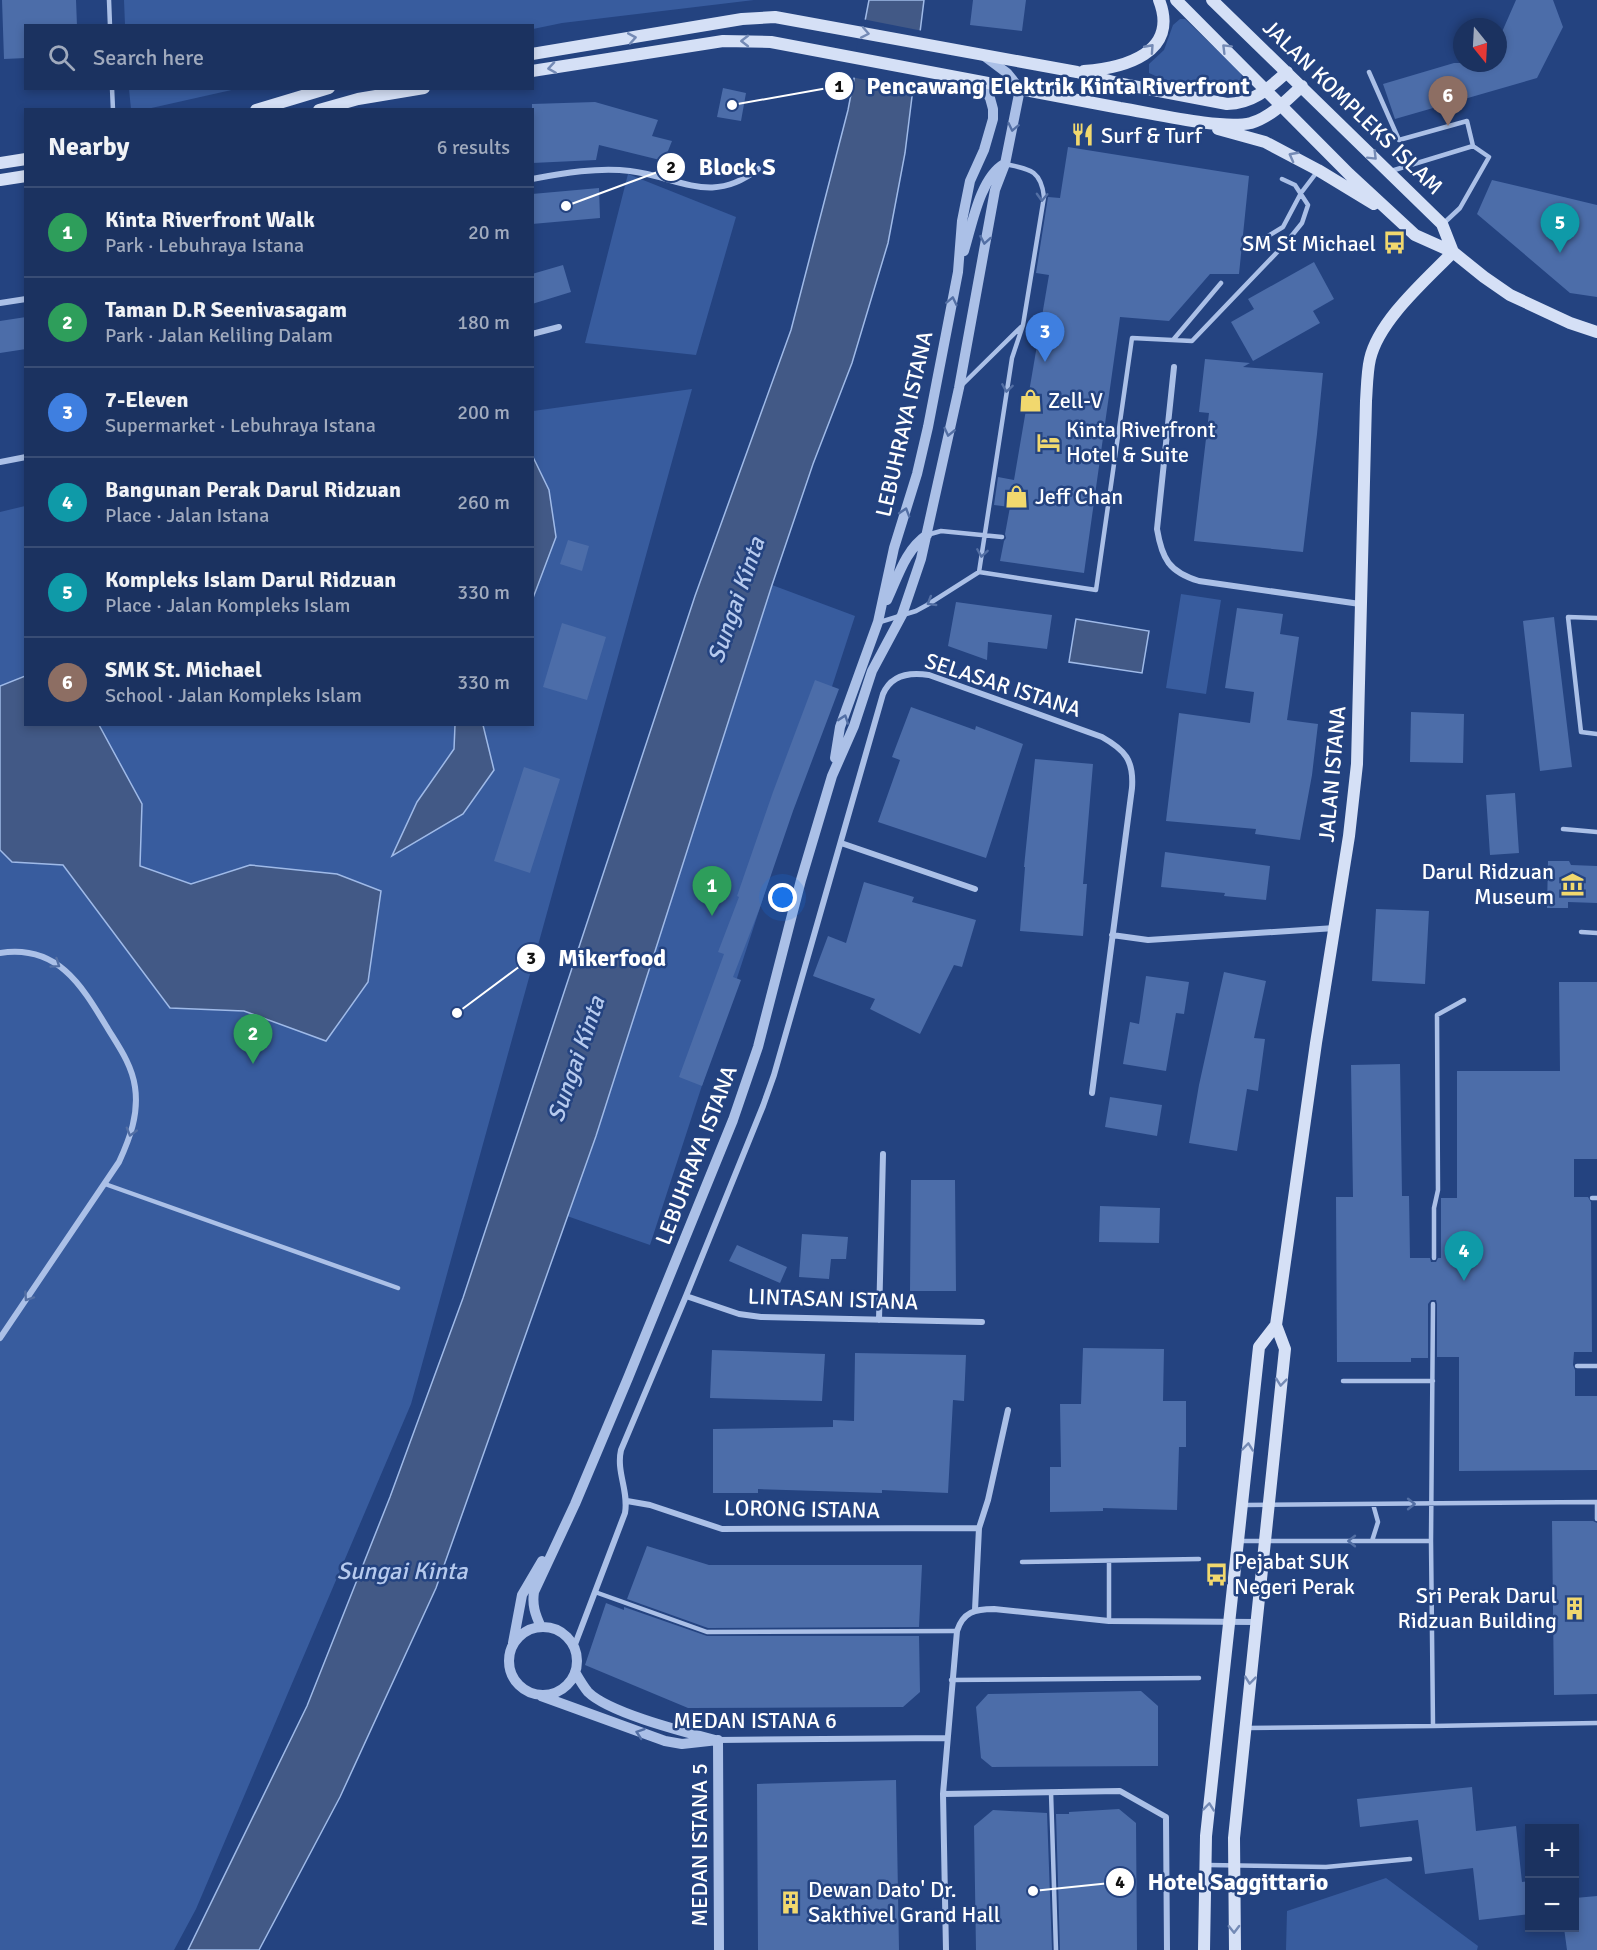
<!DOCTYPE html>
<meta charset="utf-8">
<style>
:root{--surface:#1b3260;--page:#243a66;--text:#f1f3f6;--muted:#a0aabd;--line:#394d75;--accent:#f1d86e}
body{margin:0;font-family:Signika,sans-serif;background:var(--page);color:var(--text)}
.controls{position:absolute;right:18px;bottom:18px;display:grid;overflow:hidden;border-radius:0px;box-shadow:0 3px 9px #0003}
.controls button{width:54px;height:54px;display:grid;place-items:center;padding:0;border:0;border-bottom:2px solid var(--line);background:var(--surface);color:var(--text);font:30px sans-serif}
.compass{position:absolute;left:1453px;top:18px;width:54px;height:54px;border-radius:50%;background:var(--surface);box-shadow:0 3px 9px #0003;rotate:162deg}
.you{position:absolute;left:783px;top:898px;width:21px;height:21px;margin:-15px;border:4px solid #fff;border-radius:50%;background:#1a73e8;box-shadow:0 0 0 9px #1a73e833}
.badge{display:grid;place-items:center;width:39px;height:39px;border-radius:50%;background:var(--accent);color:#fff;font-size:20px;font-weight:700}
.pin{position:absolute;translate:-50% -50px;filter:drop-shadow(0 2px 3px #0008)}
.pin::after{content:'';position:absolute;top:32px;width:21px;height:18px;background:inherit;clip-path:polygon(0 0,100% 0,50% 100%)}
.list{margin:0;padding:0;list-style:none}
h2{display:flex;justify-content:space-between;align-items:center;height:78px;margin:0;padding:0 24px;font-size:26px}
h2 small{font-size:20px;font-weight:400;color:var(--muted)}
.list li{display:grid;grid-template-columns:39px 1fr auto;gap:18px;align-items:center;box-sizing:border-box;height:90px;padding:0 24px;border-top:2px solid var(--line)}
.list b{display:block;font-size:22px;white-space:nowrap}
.list p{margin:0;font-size:20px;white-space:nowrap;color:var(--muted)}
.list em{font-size:20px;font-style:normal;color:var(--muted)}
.icon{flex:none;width:33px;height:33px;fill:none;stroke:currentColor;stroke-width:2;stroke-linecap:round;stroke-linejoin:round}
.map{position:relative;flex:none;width:1597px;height:1950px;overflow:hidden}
.search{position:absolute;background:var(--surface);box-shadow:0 3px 9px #0003;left:24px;top:24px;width:510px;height:66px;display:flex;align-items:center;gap:15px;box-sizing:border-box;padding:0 21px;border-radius:0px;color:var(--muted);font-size:22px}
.panel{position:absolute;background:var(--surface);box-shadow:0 3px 9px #0003;left:24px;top:108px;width:510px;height:618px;border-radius:0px}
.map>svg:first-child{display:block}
</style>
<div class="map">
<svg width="1597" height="1950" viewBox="0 0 1597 1950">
<rect width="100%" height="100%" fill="#244380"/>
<path fill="#385c9e" d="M124,0H754L562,23L533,29L532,26L125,25Z
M1180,19H1185L1241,73L1243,82L1240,88L1231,91L1162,79L1149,73V64L1164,50L1173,25Z
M129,89V88L236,89L147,109H131Z
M628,174L736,217L696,355L585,343Z
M692,389L411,1404L196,1909L174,1950H0V512L25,506L26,724H532L533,411Z
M772,585L855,616L650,1245L567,1216L596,1136Z
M1181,594L1221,600L1206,694L1166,688Z
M1386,1878L1478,1946L1477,1950H1286L1287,1911Z"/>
<path fill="#425986" stroke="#9fbae8" stroke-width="1.5" d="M869,0H924L905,153L888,243L852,363L813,464L772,585L596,1136L436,1588L340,1797L259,1950H188L307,1706L390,1497L463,1298L695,596L791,330L848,110Z
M533,457L549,490L556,537L533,598Z
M1076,619L1149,631L1142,673L1069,662Z
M25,676L26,724L99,725L142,804L140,866L191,884L250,865L337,874L381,891L368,982L326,1041L244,1011L170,1008L63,865L12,862L0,850V686Z
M455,725H483L494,770L463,814L392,856L417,802L454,749Z"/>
<path fill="#244380" d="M862,19L923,31L916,90L851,77Z"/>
<path fill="#4c6da9" d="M2,0H76L77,26H26V58L4,59Z
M973,0H1026L1022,31L970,25Z
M1516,0H1553L1563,27L1537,78L1395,119L1383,84L1454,63H1498V41Z
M723,88L746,93L741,121L717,117Z
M595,102L658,120L652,136L672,141L664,161L599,145L596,160L532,163V104Z
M1068,147L1249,176L1239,274H1210L1169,321L1120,317L1084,573L1000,561L1004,541L1006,538L1005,534L1010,507L994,505L998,477L1014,480L1049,275L1036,273L1048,197L1060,198Z
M1492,180L1597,205V297L1570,293L1477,214Z
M599,188L600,218L532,224V194Z
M1314,262L1334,299L1313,311L1320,323L1253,361L1231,322L1254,309L1248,299Z
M563,265L571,292L532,304V274Z
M26,317V349L0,353V321Z
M1205,359L1250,363L1243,367L1323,373L1317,434L1303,552L1194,541L1209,413L1199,412Z
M568,540L589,546L582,571L560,564Z
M956,602L1052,615L1047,649L988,642L987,660L948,646Z
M1237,608L1283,614L1280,634L1299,637L1287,720L1318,724L1312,775L1300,840L1255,834L1256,829L1166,821L1179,713L1250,723L1254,692L1225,688Z
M1554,617L1572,767L1540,771L1523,621Z
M562,623L606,637L587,700L543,687Z
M815,680L839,689L793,811L759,910L733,977L741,980L702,1086L679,1077L724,954L718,952L739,897L737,896L773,792Z
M911,707L975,730L976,726L1023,744L986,858L878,822L900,760L892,757Z
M1411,712L1464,714L1463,763L1410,762Z
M1035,759L1093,764L1083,884H1087L1083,936L1020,931L1025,867H1024Z
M524,767L560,779L530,873L494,861Z
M1515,793L1519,853L1490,855L1486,795Z
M1165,852L1270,866L1266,900L1224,896L1225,893L1161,887Z
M1548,861H1569L1571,865L1597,866V903L1568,902V908H1547Z
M864,882L914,897L912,902L976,920L962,967L954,965L920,1034L870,1009L875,999L813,976L828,936L846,943Z
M1376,909L1429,911L1425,984L1372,981Z
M1224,972L1266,981L1254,1038L1265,1039L1258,1091L1247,1089L1237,1151L1189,1143L1199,1085Z
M1146,976L1189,982L1184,1014L1176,1013L1166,1071L1123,1064L1130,1022L1139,1024Z
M1559,982H1597V1159H1574V1197H1588L1591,1202L1592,1352H1574L1573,1365L1575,1370V1396H1597V1470L1459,1471V1357H1437V1304L1436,1300H1431L1428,1304V1358H1411V1362H1337L1336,1197H1353L1351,1065L1400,1064L1402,1196H1409L1410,1258H1430L1431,1262H1436L1438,1258H1441V1198H1457V1071H1560Z
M1110,1097L1162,1105L1157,1136L1105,1127Z
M911,1180H955L956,1291H910Z
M1100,1206L1160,1208L1159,1243L1099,1242Z
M802,1234L848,1237L846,1259H831L829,1279L799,1277Z
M737,1245L787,1267L780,1283L729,1261Z
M1083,1348L1164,1349L1163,1401H1186V1447H1179L1177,1510L1103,1508V1511L1050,1512V1467H1061L1060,1404H1081Z
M712,1350L825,1354L822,1401L710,1398Z
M855,1353L966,1355L964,1401L953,1400L948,1493L882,1490V1493L758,1489V1493H713V1429L833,1427V1420L854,1421Z
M1552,1521H1593L1597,1523V1694L1554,1695Z
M647,1546L709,1565H922L919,1627L708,1628L627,1599Z
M606,1603L624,1610V1607L707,1636H919L920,1692L903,1707L688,1708L585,1665Z
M1141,1691L1158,1706V1766L992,1767L981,1758L976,1707L988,1694Z
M896,1780L899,1950H758L757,1784Z
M1472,1787L1476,1831L1516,1826L1522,1882L1530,1881V1914L1479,1920L1473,1868L1425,1874L1418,1820L1360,1827L1357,1799Z
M1119,1809L1136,1823L1137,1950H1060L1056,1814H1069V1812Z
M993,1810L1047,1813L1052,1950H976L974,1826Z
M1597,1896V1950H1567L1564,1928H1575V1898Z"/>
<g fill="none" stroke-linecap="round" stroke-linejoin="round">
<path stroke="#abc0e7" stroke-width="4.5" d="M109,0L110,26
M1369,72L1399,140L1467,121L1473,146
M112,88L113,110
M1391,171L1473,146L1489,157L1460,208L1444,223
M1258,242L1283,227L1301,193L1317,172
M1173,340L1221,283
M963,384L1021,327
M927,535L941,531L1002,537
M979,572L1012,358L1023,325L1044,197C1041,169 1028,169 1005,164
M1597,618L1568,617L1581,732L1597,734
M880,622L916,611L927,605L979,572L1096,590L1132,338L1192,341L1285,244L1302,223L1308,205L1295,185L1282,179
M1563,829L1597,832
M1581,932L1597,933
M105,1184L398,1288
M1592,1198H1597
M1434,1258V1208L1438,1190L1437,1015L1464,1000
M1577,1366H1597
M1343,1381H1433
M1244,1505L1597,1502V1519
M1239,1541H1431
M1372,1541L1378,1522L1373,1504
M1109,1561V1621
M1022,1562L1199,1559
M595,1592L707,1632L957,1631
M951,1680L1199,1678
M1433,1726L1597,1723
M1246,1728L1433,1726L1431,1541L1433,1304
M1051,1792L1056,1950
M1207,1865L1326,1867L1410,1859"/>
<path stroke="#abc0e7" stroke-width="6" d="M532,179C563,173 599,167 630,171C680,177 711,206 758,169
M0,303L26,299
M532,334L559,327
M1174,367L1157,529C1162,559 1169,572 1199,581L1360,604
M0,462L26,457
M841,843L975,889
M1112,935L1148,940L1335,928
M0,953C58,944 82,986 108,1029C119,1047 132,1065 135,1087C139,1114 130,1138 119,1162L0,1338
M686,1296L739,1314L761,1317L982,1322
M879,1320L883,1154
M627,1501L650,1505L722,1529L979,1528
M975,1610L979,1528L988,1500L1008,1410
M574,1647L625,1513C629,1491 616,1472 621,1450L686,1296L763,1106L774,1075L883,694C891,675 910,672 929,675L1102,737C1125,750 1134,760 1132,788L1092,1093
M718,1740L947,1738
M943,1794L1120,1791L1166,1817L1167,1950
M946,1950L943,1794L957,1631C963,1612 975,1609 994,1609L1109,1621L1256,1622"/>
<path stroke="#abc0e7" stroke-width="10" d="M964,251C972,225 980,178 1004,164
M887,600C898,577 905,550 927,535
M835,758L840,727L878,622L894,548L917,474L928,427L958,272L962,221L970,181L984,150L993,119V109L990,98L979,81
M509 1661a34 34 0 1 1 68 0a34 34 0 1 1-68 0Z
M541,1627C535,1614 532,1605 534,1592L575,1504L628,1378L733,1120L758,1047L801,880L832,776L854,726L872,671L902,615L921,559L959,388L995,190L1005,164L1020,89L1007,73L983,55
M513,1643L522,1595L542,1561
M575,1672C579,1679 583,1686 588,1692C609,1713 685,1732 715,1740
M541,1696L665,1741L682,1744L718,1740
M718,1740L719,1950"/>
<path stroke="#d5e0f6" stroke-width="12" d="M1176,0L1349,174L1415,235L1453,252L1484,277L1510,295L1570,323L1597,332
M1212,0L1442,224L1453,252
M532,54L742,19L775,17L1077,72L1117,83L1227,104C1254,103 1269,88 1287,72
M532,71L723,41L771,42C888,64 1004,87 1120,108C1152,113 1221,130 1251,123C1271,117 1287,100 1302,86
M1084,71C1124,68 1180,53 1159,0
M256,110L329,88
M319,110L358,99L424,88
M1218,129L1265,142L1318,170L1374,204
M0,163L26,159
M0,180L26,176
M1204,1950L1206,1836L1259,1347L1276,1325
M1235,1950L1234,1838L1285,1349L1276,1325L1316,1043L1349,836L1357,764L1366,401C1367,387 1367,372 1370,359C1379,320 1426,280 1453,252"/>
</g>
<defs><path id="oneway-chevron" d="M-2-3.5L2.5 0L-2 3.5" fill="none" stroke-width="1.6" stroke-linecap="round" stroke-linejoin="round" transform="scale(1.5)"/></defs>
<g stroke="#748ab5">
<use href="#oneway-chevron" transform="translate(865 33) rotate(11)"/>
<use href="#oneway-chevron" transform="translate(632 38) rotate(-10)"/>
<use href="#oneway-chevron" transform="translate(745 41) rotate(-180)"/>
<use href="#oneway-chevron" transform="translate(1150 48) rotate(-48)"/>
<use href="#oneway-chevron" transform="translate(1226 48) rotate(-135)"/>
<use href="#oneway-chevron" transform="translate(552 68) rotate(171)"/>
<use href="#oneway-chevron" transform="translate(1293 156) rotate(-152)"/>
<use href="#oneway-chevron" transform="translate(1373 156) rotate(45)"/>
<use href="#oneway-chevron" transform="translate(1281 1382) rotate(96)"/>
<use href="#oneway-chevron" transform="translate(1248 1447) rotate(-84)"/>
<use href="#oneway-chevron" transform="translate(1250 1680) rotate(96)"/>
<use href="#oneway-chevron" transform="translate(1209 1807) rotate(-84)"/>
<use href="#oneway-chevron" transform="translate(1234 1929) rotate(89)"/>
</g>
<g stroke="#536fa4">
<use href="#oneway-chevron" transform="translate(1013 127) rotate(102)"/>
<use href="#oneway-chevron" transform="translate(1042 197) rotate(92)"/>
<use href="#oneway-chevron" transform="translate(985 240) rotate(100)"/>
<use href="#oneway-chevron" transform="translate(952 301) rotate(-78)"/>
<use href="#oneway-chevron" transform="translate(1007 388) rotate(99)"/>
<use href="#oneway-chevron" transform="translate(949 432) rotate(103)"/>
<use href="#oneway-chevron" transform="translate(905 512) rotate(-73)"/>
<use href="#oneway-chevron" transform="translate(982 553) rotate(99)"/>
<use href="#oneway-chevron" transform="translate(931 602) rotate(149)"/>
<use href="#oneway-chevron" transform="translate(844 719) rotate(-71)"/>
<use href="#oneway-chevron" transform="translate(56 964) rotate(34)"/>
<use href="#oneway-chevron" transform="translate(131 1132) rotate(106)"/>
<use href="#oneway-chevron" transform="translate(28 1297) rotate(124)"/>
<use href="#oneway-chevron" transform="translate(1411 1504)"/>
<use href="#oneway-chevron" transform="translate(1352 1541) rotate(-180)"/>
<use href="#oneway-chevron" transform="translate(640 1733) rotate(-161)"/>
</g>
<defs>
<symbol id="restaurant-bare" viewBox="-9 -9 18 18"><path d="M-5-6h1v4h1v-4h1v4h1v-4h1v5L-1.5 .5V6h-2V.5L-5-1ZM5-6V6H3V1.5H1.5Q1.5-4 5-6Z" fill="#f1d86e" stroke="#244380" stroke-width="2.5" paint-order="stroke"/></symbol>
<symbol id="bus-bare" viewBox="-9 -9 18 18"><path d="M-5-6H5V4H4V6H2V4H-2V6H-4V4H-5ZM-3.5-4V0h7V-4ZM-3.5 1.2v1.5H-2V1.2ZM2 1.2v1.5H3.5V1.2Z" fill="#f1d86e" stroke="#244380" stroke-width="2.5" paint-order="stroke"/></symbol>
<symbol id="shop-bare" viewBox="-9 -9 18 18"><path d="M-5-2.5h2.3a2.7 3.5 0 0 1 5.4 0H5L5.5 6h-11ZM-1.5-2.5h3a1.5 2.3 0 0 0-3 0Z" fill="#f1d86e" stroke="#244380" stroke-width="2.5" paint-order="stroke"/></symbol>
<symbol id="hotel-bare" viewBox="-9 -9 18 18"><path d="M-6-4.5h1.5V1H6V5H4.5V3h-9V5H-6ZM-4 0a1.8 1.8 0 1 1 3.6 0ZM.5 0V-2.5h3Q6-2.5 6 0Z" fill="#f1d86e" stroke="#244380" stroke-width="2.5" paint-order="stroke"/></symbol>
<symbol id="museum-bare" viewBox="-9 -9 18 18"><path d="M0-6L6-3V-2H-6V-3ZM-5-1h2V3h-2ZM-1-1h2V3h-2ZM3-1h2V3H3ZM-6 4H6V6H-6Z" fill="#f1d86e" stroke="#244380" stroke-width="2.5" paint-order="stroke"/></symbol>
<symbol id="building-bare" viewBox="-9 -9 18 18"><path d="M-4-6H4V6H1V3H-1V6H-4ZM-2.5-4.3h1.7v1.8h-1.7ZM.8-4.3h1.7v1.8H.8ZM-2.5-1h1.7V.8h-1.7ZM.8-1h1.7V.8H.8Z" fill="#f1d86e" stroke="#244380" stroke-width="2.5" paint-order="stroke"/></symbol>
</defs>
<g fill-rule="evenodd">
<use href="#restaurant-bare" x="1066" y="118" width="33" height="33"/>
<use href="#bus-bare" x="1378" y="226" width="33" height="33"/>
<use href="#shop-bare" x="1014" y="384" width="33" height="33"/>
<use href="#hotel-bare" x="1032" y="426" width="33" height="33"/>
<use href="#shop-bare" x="1000" y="480" width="33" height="33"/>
<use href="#museum-bare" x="1556" y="868" width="33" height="33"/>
<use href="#bus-bare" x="1200" y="1558" width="33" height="33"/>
<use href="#building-bare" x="1558" y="1592" width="33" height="33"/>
<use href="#building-bare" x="774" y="1886" width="33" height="33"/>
</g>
<g text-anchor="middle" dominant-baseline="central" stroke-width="5" stroke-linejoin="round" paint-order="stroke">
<g font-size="22" fill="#fff" stroke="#244380">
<text transform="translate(1353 107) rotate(44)">JALAN KOMPLEKS ISLAM</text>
<text transform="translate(904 424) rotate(-77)">LEBUHRAYA ISTANA</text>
<text transform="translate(1003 685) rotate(18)">SELASAR ISTANA</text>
<text transform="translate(1332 774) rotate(-85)">JALAN ISTANA</text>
<text transform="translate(696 1155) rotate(-69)">LEBUHRAYA ISTANA</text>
<text transform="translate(833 1299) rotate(2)">LINTASAN ISTANA</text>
<text transform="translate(802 1509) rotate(1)">LORONG ISTANA</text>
<text x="755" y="1720">MEDAN ISTANA 6</text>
<text transform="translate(699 1845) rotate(-90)">MEDAN ISTANA 5</text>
</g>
<g font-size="22" fill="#fff" stroke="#244380" text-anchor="start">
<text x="1101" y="135">Surf &amp; Turf</text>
<text x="1376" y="243" text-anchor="end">SM St Michael</text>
<text x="1048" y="400">Zell-V</text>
<text x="1066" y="429">Kinta Riverfront<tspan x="1066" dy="25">Hotel &amp; Suite</tspan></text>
<text x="1035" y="496">Jeff Chan</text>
<text x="1554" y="871" text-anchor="end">Darul Ridzuan<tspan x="1554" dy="25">Museum</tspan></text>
<text x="1234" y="1561">Pejabat SUK<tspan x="1234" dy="25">Negeri Perak</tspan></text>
<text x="1557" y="1595" text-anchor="end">Sri Perak Darul<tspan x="1557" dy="25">Ridzuan Building</tspan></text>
<text x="808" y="1889">Dewan Dato' Dr.<tspan x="808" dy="25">Sakthivel Grand Hall</tspan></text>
</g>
<g font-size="24" font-style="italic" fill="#b6caee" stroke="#244380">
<text transform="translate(736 600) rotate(-71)">Sungai Kinta</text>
<text transform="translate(576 1059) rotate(-71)">Sungai Kinta</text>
<text x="402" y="1571">Sungai Kinta</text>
</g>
</g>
<path fill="none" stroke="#fff" stroke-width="2" d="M732 105L839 86M566 206L671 167M457 1013L531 958M1033 1891L1120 1882"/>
<g fill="#fff" stroke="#244380" stroke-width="2">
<circle cx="732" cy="105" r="6"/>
<circle cx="566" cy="206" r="6"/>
<circle cx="457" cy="1013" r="6"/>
<circle cx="1033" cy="1891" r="6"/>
<circle cx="839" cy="86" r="15"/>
<circle cx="671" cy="167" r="15"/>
<circle cx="531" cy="958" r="15"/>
<circle cx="1120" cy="1882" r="15"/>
</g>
<g font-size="18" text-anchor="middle" font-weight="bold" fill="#111">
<text x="839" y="92">1</text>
<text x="671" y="173">2</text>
<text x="531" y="964">3</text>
<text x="1120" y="1888">4</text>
</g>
<g font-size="24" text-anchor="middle" font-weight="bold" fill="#fff" stroke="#244380" stroke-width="5" stroke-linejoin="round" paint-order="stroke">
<text x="1058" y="94">Pencawang Elektrik Kinta Riverfront</text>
<text x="737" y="175">Block S</text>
<text x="612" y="966">Mikerfood</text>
<text x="1238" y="1890">Hotel Saggittario</text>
</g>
</svg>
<div class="controls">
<button>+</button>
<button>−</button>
</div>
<svg class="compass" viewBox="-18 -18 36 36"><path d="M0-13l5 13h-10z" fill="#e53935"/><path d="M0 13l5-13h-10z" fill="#a0aabd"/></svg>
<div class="you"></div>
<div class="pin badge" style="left:712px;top:916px;background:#2e9e5b">1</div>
<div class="pin badge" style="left:253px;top:1064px;background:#2e9e5b">2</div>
<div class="pin badge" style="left:1045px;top:362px;background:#3f7fe0">3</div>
<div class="pin badge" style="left:1464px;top:1281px;background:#0f9aa8">4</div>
<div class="pin badge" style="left:1560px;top:253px;background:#0f9aa8">5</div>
<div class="pin badge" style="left:1448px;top:126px;background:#8d6e63">6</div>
<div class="search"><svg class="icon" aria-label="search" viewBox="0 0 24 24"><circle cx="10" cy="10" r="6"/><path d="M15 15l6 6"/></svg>Search here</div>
<section class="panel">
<h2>Nearby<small>6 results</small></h2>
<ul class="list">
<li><span class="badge" style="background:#2e9e5b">1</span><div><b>Kinta Riverfront Walk</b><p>Park · Lebuhraya Istana</p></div><em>20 m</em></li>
<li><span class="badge" style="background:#2e9e5b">2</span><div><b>Taman D.R Seenivasagam</b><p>Park · Jalan Keliling Dalam</p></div><em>180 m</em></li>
<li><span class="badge" style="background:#3f7fe0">3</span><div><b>7-Eleven</b><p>Supermarket · Lebuhraya Istana</p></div><em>200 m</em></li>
<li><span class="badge" style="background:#0f9aa8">4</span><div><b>Bangunan Perak Darul Ridzuan</b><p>Place · Jalan Istana</p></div><em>260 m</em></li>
<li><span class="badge" style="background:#0f9aa8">5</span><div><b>Kompleks Islam Darul Ridzuan</b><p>Place · Jalan Kompleks Islam</p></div><em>330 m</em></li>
<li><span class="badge" style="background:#8d6e63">6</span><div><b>SMK St. Michael</b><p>School · Jalan Kompleks Islam</p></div><em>330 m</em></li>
</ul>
</section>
</div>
